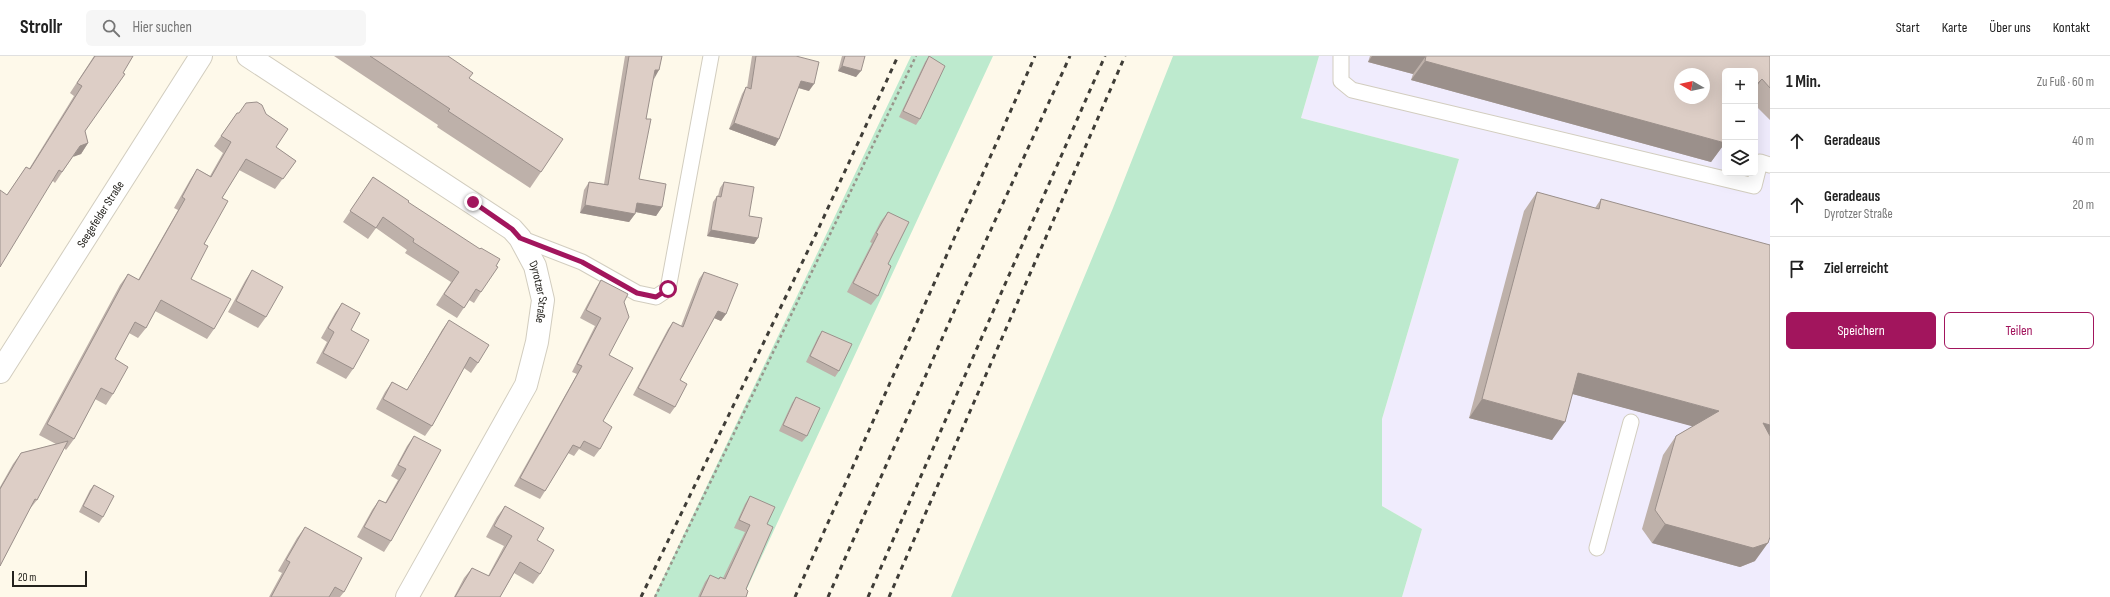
<!DOCTYPE html>
<html lang="de">
<meta charset="utf-8">
<style>
:root{--surface:#fff;--page:#f6f6f6;--text:#222;--muted:#767676;--line:#e0e0e0;--accent:#a2155d}
body{margin:0;font-family:"Sofia Sans Condensed",sans-serif;background:var(--page);color:var(--text)}
.controls{position:absolute;right:12px;top:12px;display:grid;overflow:hidden;border-radius:6px;box-shadow:0 4px 16px #0002}
.controls button{width:36px;height:36px;display:grid;place-items:center;padding:0;border:0;border-bottom:1px solid var(--line);background:var(--surface);color:var(--text);font:20px sans-serif}
.compass{position:absolute;left:1674px;top:12px;width:36px;height:36px;border-radius:50%;background:var(--surface);box-shadow:0 4px 16px #0002;rotate:279deg}
.scale{position:absolute;left:12px;bottom:10px;width:75px;box-sizing:border-box;padding-left:4px;border:2px solid #24221d;border-top:0;font-size:11px;line-height:14px;white-space:nowrap;color:#24221d;-webkit-text-stroke:3px #fef9ea;paint-order:stroke}
.stop{position:absolute;width:12px;height:12px;margin:-9px;border:3px solid #a2155d;border-radius:50%;background:#fff}
.stop.end{background:#a2155d;border-color:#fff;box-shadow:0 1px 4px #0008}
.list{margin:0;padding:0;list-style:none}
h2{display:flex;justify-content:space-between;align-items:center;height:52px;margin:0;padding:0 16px;font-size:17px}
h2 small{font-size:13px;font-weight:400;color:var(--muted)}
.list li{display:grid;grid-template-columns:26px 1fr auto;gap:12px;align-items:center;box-sizing:border-box;height:64px;padding:0 16px;border-top:1px solid var(--line)}
.list b{display:block;font-size:15px;white-space:nowrap}
.list p{margin:0;font-size:13px;white-space:nowrap;color:var(--muted)}
.list em{font-size:13px;font-style:normal;color:var(--muted)}
.actions{display:flex;gap:8px;padding:12px 16px}
.actions a{flex:1;padding:9px 0;border:1px solid var(--accent);border-radius:6px;text-align:center;font-size:14px;color:var(--accent)}
.actions .main{background:var(--accent);color:#fff}
.icon{flex:none;width:22px;height:22px;fill:none;stroke:currentColor;stroke-width:2;stroke-linecap:round;stroke-linejoin:round}
.map{position:relative;flex:none;width:1770px;height:541px;overflow:hidden}
header{display:flex;align-items:center;gap:24px;box-sizing:border-box;height:56px;padding:0 20px;background:var(--surface);border-bottom:1px solid var(--line)}
header strong{font-size:19px}
nav{display:flex;gap:22px;margin-inline-start:auto;font-size:14px}
.search{width:280px;height:36px;background:var(--page);display:flex;align-items:center;gap:10px;box-sizing:border-box;padding:0 14px;border-radius:6px;color:var(--muted);font-size:15px}
main{display:flex}
aside{flex:1;background:var(--surface)}
.map>svg:first-child{display:block}
</style>
<header>
<strong>Strollr</strong>
<div class="search"><svg class="icon" aria-label="search" viewBox="0 0 24 24"><circle cx="10" cy="10" r="6"/><path d="M15 15l6 6"/></svg>Hier suchen</div>
<nav><a>Start</a><a>Karte</a><a>Über uns</a><a>Kontakt</a></nav>
</header>
<main>
<div class="map">
<svg width="1770" height="541" viewBox="0 0 1770 541">
<rect width="100%" height="100%" fill="#fef9ea"/>
<path fill="#f0ecfd" fill-rule="evenodd" d="M1319,0H1770V541H1402L1422,473L1382,450V363L1459,103L1301,62ZM1725,15H1755V117H1725ZM1680,18H1704V42H1680Z"/>
<path fill="#bdeace" d="M911,0H993L743,541H654Z
M1173,0H1319L1301,62L1459,103L1382,363V450L1422,473L1402,541H951L1113,152Z"/>
<g fill="none" stroke-linecap="round" stroke-linejoin="round">
<defs>
<path id="service" d="M1341,0V25L1352,34L1754,130L1760,106L1770,109
M520,182L582,206L637,237L656,241L668,233L711,0
M1597,492L1631,366"/>
<g id="minor">
<path id="s1" d="M248,0L512,173L520,182L535,210L543,244L537,286L526,329L407,541"/>
</g>
<g id="tertiary">
<path id="s2" d="M0,316L201,0"/>
</g>
</defs>
<use href="#service" stroke="#d2cdbf" stroke-width="17"/>
<use href="#minor" stroke="#d2cdbf" stroke-width="24"/>
<use href="#tertiary" stroke="#d2cdbf" stroke-width="24"/>
<path stroke="#98948a" stroke-width="2.5" stroke-dasharray="3 3" stroke-linecap="butt" d="M655,541L916,0"/>
<use href="#service" stroke="#fff" stroke-width="15"/>
<use href="#minor" stroke="#fff" stroke-width="22"/>
<use href="#tertiary" stroke="#fff" stroke-width="22"/>
<path stroke="#3f3d37" stroke-width="3" stroke-dasharray="5 5" stroke-linecap="butt" d="M641,541L816,178L898,0
M795,541L1035,0
M828,541L963,235L1070,0
M868,541L1105,0
M889,541L1125,0"/>
</g>
<path fill="#beb1aa" d="M94,0H133L85,75L88,87L81,98L73,100L55,127L53,125L7,139L26,111L29,113L74,40L70,37Z
M334,0H448L469,22L541,116L530,132L437,71L438,69Z
M625,0H662L653,23L646,63L639,123L662,151L656,160L635,156V158L629,166L580,157L584,134L589,126L604,128Z
M752,0H796L809,35L798,32L779,83L775,90L729,73L742,38L746,31L747,32Z
M842,0H865L856,21L838,15Z
M929,0L920,63L916,69L899,61L925,6Z
M1370,0H1770V64L1755,49V15H1725V87L1711,106L1411,24L1413,18L1368,6Z
M237,57L276,91L296,105L275,133L239,114L222,142L191,223L214,273L207,283L155,255L146,272L138,282L129,277L115,303L113,338L106,349L95,343L74,383L66,394L64,392L37,444L29,454L0,510V431L13,408L21,397L56,388L39,379L120,229L128,218L138,224L178,154L174,152L190,124L197,113L210,120L223,97L214,90Z
M373,121L408,146L481,236L474,247L469,244L457,262L436,249L451,226L405,197L407,194L376,172L368,183L343,166Z
M724,126L749,160L758,182L754,188L707,180L713,146L717,140H718L720,132Z
M1537,136L1595,152L1601,143L1755,505L1740,511L1652,487L1642,473L1663,399L1676,380L1693,370L1573,338L1552,384L1469,362L1524,155Z
M888,156V208L878,240L871,249L847,236L872,187L870,186L881,165Z
M252,214L266,261L258,272L228,256L245,225Z
M704,216L726,258L721,265L714,262L680,324L675,351L670,358L633,339L668,273L673,266L681,270L699,223Z
M601,224L624,246L609,299L600,393L594,401L579,393L574,400L568,397L545,435L540,443L514,430L577,318L572,316L595,270L580,262L596,232Z
M342,247L351,274L353,313L346,323L316,307L327,286L321,282L335,257Z
M449,264L478,307L471,317L464,312L432,370L425,380L376,353L385,336L392,326L407,334L442,274Z
M822,275L839,315L835,321L806,306L818,281Z
M796,341L807,380L802,386L779,375L792,347Z
M414,380L391,485L384,496L357,481L372,454L379,444L385,447L398,424L391,420L407,390Z
M94,429L103,461L99,467L79,456L90,434Z
M750,440L767,468L746,533V541H698L705,526L710,519L718,523L720,521L723,522L745,476L734,472L745,448Z
M505,450L537,484L540,518L533,528L514,517L500,541H454L464,522L472,512L488,520L504,490L486,481L497,461Z
M305,471L344,536L340,541H269L282,517L278,515L297,482Z"/>
<path fill="#9b908b" d="M1372,0H1426L1413,18L1368,6Z
M1425,5L1725,87L1711,106L1411,24Z
M842,10L861,15L856,21L838,15Z
M655,14H659L654,23Z
M1762,23L1755,33V30Z
M801,25L814,28L809,35L796,31Z
M734,67L779,83L775,90L729,73Z
M88,87L81,98L73,101L80,90Z
M637,147L662,151L656,160L631,155Z
M585,149L635,158L629,166L580,157Z
M711,174L758,182L754,188L707,180Z
M718,255L726,258L721,265L714,262Z
M1578,317L1719,355L1706,374L1565,336Z
M1482,343L1565,366L1552,384L1469,362Z
M1763,367L1770,369V391Z
M1665,468L1768,487L1755,505L1740,511L1652,487Z"/>
<path fill="#ddcec6" stroke="#9b908b" fill-rule="evenodd" d="M95,0H133L123,17L125,18L85,75L88,87L80,90L62,116L59,114L0,211V134L7,139L26,111L30,113L82,30L77,27Z
M370,0H448L473,17L469,22L563,83L541,116L448,55L450,53Z
M629,0H662L659,14H655L646,63H651L639,123L666,128L662,151L637,147L635,158L585,149L589,126L608,129Z
M756,0H796L819,6L814,28L801,25L779,83L734,67L746,31L751,33Z
M845,0H865L861,15L842,10Z
M929,0L945,10L920,63L903,55Z
M1426,0H1770V32L1762,23L1755,30V15H1725V87L1425,5ZM1680,18H1704V42H1680Z
M257,46L262,49L266,58L288,73L276,91L296,105L283,123L246,103L222,142L228,145L204,188L208,190L191,223L231,243L214,273L161,244L146,272L135,266L115,303L128,311L113,338L101,332L74,383L47,368L128,218L139,224L185,143L182,141L197,113L211,121L231,86L221,80L237,57H239L246,47Z
M373,121L409,145L408,146L480,193L481,192L500,203L496,210L498,211L481,236L476,233L464,252L444,238L459,216L413,186L414,183L383,161L376,172L350,155Z
M724,126L754,131L749,160L762,162L758,182L711,174L717,140L721,141Z
M1537,136L1599,153L1601,143L1770,189V369L1763,367L1770,380V481L1768,487L1753,492L1665,468L1655,454L1676,380L1719,355L1578,317L1565,366L1482,343Z
M888,156L909,166L888,208L891,210L878,240L853,227L878,178L876,177Z
M252,214L283,231L266,261L236,245Z
M704,216L738,228L726,258L718,255L680,324L687,328L675,351L638,332L673,266L683,271Z
M601,224L628,238L624,246L629,261L609,299L633,312L603,365L612,371L600,393L584,385L580,392L573,389L545,435L520,422L582,310L577,308L601,262L586,254Z
M342,247L360,257L351,274L369,284L353,313L323,297L334,276L328,272Z
M449,264L489,289L478,307L470,301L432,370L383,343L392,326L407,334Z
M822,275L852,288L839,315L810,300Z
M796,341L820,352L807,380L783,369Z
M414,380L441,394L391,485L364,471L379,444L386,447L406,413L398,409Z
M68,385L37,444L35,443L0,510V433L21,397Z
M94,429L114,440L103,461L83,450Z
M750,440L775,451L767,468L773,471L746,533L748,535L746,541H700L710,519L719,523L720,521L725,523L750,469L739,464Z
M505,450L544,472L537,484L554,494L540,518L520,506L500,541H455L472,512L489,520L512,480L494,470Z
M305,471L362,502L344,536L335,531L329,541H271L290,506L286,504Z"/>
<g fill="none" stroke-linecap="round" stroke-linejoin="round">
<path stroke="#a2155d" stroke-width="5" d="M473,146L512,173L520,182L582,206L637,237L656,241L668,233"/>
</g>
<g text-anchor="middle" dominant-baseline="central" stroke-width="4" stroke-linejoin="round" paint-order="stroke">
<g font-size="12" fill="#24221d" stroke="#fef9ea">
<text stroke="none"><textPath href="#s2" startOffset="187">Seegefelder Straße</textPath></text>
<text stroke="none"><textPath href="#s1" startOffset="386">Dyrotzer Straße</textPath></text>
</g>
</g>
</svg>
<div class="controls">
<button>+</button>
<button>−</button>
<button><svg class="icon" aria-label="layers" viewBox="0 0 24 24"><path d="M12 4l9 5-9 5-9-5zM3 14l9 5 9-5"/></svg></button>
</div>
<svg class="compass" viewBox="-18 -18 36 36"><path d="M0-13l5 13h-10z" fill="#e53935"/><path d="M0 13l5-13h-10z" fill="#767676"/></svg>
<div class="scale">20 m</div>
<div class="stop" style="left:668px;top:233px"></div>
<div class="stop end" style="left:473px;top:146px"></div>
</div>
<aside>
<h2>1 Min.<small>Zu Fuß · 60 m</small></h2>
<ul class="list">
<li><svg class="icon" aria-label="ahead" viewBox="0 0 24 24"><path d="M12 20V5M6 11l6-6 6 6"/></svg><div><b>Geradeaus</b></div><em>40 m</em></li>
<li><svg class="icon" aria-label="ahead" viewBox="0 0 24 24"><path d="M12 20V5M6 11l6-6 6 6"/></svg><div><b>Geradeaus</b><p>Dyrotzer Straße</p></div><em>20 m</em></li>
<li><svg class="icon" aria-label="arrive" viewBox="0 0 24 24"><path d="M6 21V4h12l-3 4 3 4H6"/></svg><div><b>Ziel erreicht</b></div></li>
</ul>
<div class="actions"><a class="main">Speichern</a><a>Teilen</a></div>
</aside>
</main>
